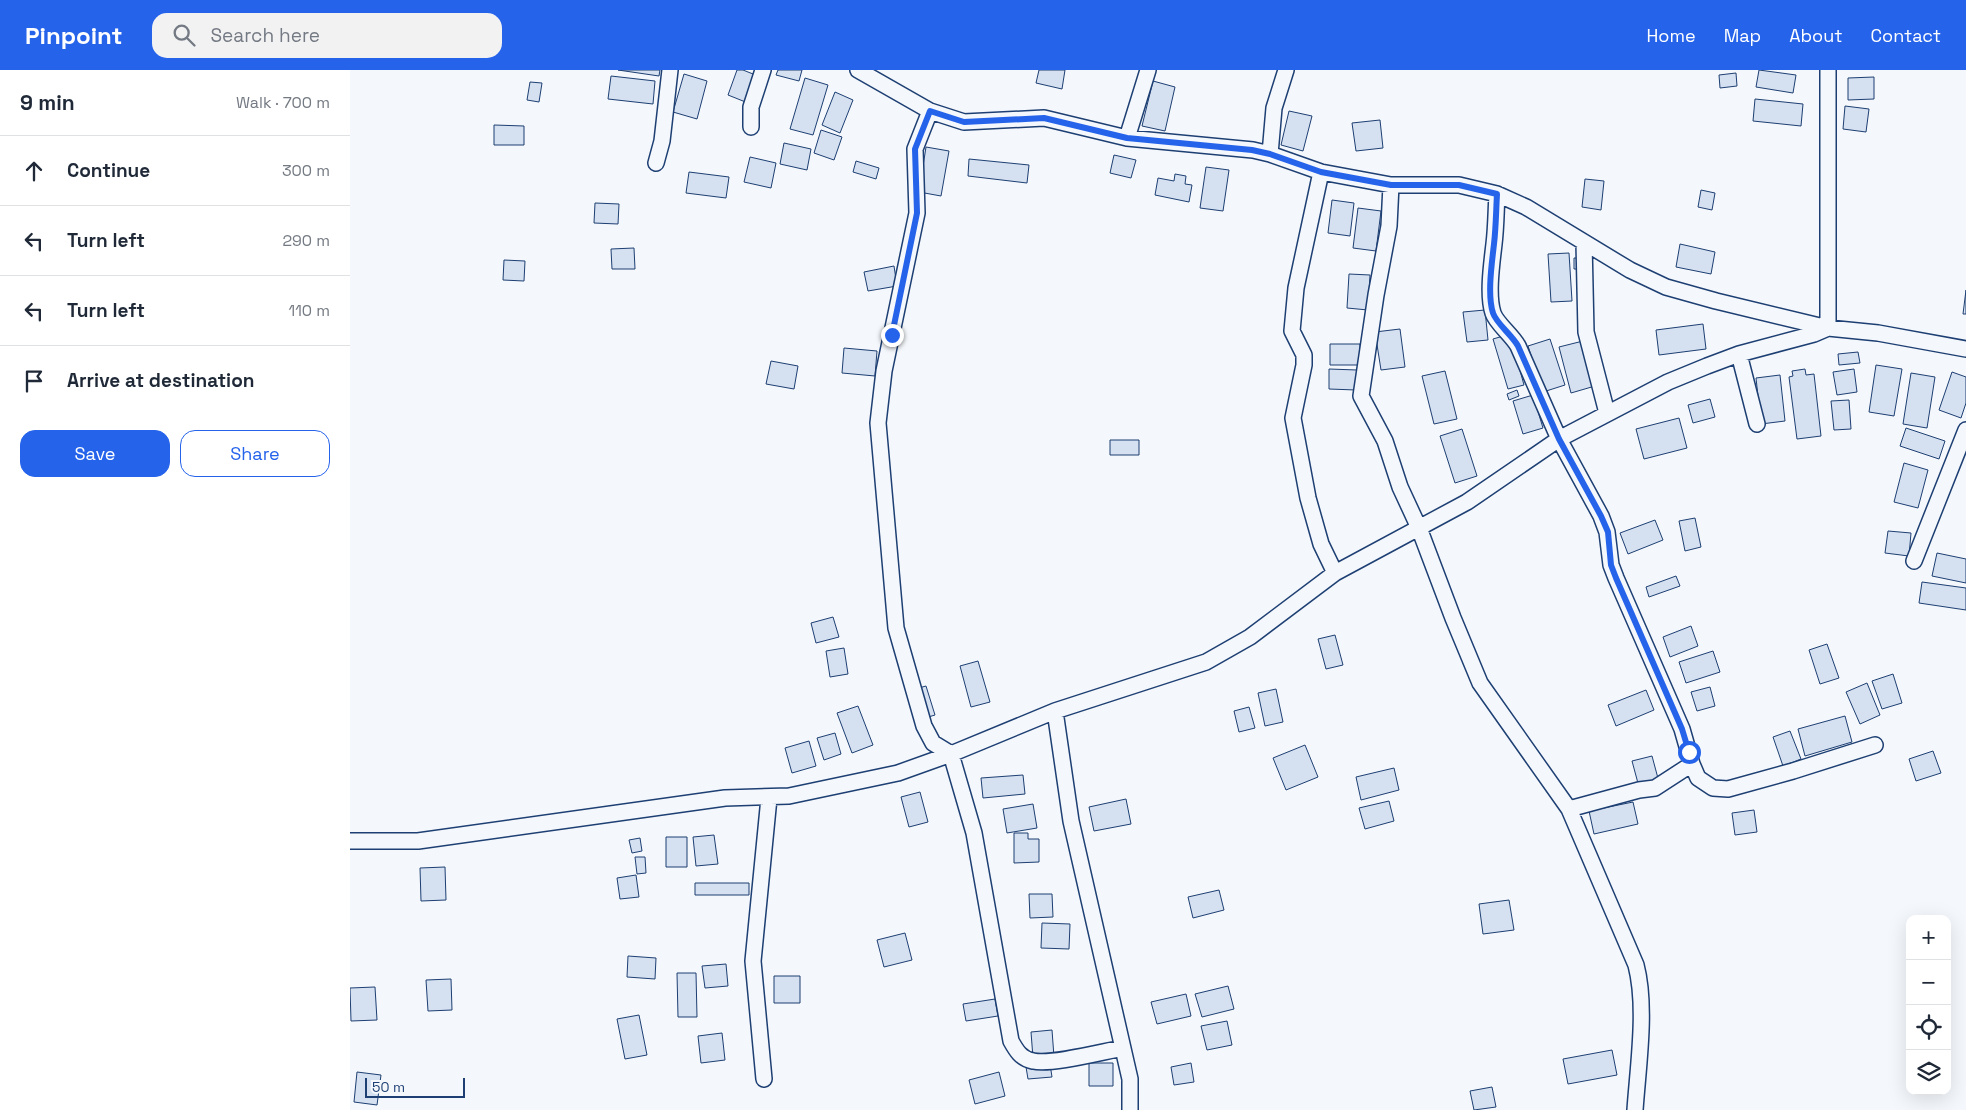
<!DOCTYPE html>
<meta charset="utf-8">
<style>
:root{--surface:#fff;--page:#f2f2f3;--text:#1f2937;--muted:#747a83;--line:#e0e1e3;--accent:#2563eb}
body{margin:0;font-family:"Space Grotesk",sans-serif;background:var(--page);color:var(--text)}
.controls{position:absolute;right:15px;bottom:15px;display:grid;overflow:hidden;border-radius:10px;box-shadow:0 5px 20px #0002}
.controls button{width:45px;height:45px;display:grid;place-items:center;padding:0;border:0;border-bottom:1px solid var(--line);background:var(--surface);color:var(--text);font:25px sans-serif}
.scale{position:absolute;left:15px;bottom:12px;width:100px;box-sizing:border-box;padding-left:5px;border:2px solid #1d3f73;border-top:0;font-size:14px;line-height:18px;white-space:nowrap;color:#1d3f73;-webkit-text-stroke:4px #f4f7fb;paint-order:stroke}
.stop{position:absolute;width:15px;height:15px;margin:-11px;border:4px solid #2563eb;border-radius:50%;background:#fff}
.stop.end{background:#2563eb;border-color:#fff;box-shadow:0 1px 5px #0008}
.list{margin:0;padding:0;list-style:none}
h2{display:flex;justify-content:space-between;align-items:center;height:65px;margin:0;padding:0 20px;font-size:21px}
h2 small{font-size:16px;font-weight:400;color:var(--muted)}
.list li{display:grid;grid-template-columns:32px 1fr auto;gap:15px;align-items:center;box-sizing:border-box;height:70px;padding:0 20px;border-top:1px solid var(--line)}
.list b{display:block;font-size:19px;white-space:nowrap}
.list em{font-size:16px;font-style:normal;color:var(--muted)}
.actions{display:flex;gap:10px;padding:15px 20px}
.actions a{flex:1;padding:11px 0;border:1px solid var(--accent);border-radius:15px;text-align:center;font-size:18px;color:var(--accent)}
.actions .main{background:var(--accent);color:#fff}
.icon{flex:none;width:28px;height:28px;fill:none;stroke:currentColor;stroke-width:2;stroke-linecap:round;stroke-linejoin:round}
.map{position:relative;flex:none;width:1616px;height:1040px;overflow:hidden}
header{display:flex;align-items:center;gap:30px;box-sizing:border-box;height:70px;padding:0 25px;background:var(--accent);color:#fff}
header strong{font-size:24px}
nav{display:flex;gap:28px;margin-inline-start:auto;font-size:18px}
.search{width:350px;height:45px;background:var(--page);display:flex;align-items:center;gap:12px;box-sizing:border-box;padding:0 18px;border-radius:15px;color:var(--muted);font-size:19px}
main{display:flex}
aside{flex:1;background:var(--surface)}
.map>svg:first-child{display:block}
</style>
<header>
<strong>Pinpoint</strong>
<div class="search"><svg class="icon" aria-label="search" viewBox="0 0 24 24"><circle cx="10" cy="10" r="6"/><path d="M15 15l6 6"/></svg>Search here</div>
<nav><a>Home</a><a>Map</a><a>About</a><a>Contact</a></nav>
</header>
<main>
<aside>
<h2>9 min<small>Walk · 700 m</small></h2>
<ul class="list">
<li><svg class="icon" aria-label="ahead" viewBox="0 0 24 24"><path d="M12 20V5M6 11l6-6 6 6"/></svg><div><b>Continue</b></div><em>300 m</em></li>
<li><svg class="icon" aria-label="left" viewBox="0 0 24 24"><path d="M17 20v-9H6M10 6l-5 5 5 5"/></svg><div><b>Turn left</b></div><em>290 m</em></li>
<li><svg class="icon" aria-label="left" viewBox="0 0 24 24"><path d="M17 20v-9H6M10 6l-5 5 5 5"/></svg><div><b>Turn left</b></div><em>110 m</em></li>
<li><svg class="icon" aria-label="arrive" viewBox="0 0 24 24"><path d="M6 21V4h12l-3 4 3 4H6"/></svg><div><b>Arrive at destination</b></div></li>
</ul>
<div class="actions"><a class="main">Save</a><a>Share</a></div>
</aside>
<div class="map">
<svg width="1616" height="1040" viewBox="0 0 1616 1040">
<rect width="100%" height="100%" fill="#f4f7fb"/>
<path fill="#d5e0f0" stroke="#1d3f73" d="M268,0H310L309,6Z
M387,0H393L408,6L398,33L378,25Z
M428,0H452L449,11L426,5Z
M689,0H715L712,19L686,13Z
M1409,0L1446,5L1443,23L1406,17Z
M1386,3L1387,16L1370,18L1369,5Z
M334,4L357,11L347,49L323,42Z
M261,6L305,11L303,34L258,29Z
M1524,7V29L1498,30V8Z
M455,8L478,15L463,65L440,59Z
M803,11L825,17L815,61L792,56Z
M180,12L192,13L189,32L177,30Z
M485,22L503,30L490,63L472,55Z
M1405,29L1453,34L1451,56L1403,51Z
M1495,36L1519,39L1516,62L1493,59Z
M939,41L962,46L953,81L931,75Z
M1030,50L1033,78L1006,81L1002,53Z
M144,55L174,56V75H144Z
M471,60L492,67L484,90L464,83Z
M434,73L461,79L457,100L430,94Z
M576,77L599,81L591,126L569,122Z
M764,85L786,90L781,108L760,103Z
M400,87L426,93L421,118L394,112Z
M619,89L679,95L677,113L618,106Z
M506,91L529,98L526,109L503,102Z
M856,97L879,100L873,141L850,138Z
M339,102L379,107L376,128L336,123Z
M825,104L836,106L835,114L842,115L839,132L805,125L808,108L824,111Z
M1235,109L1254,111L1251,140L1232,137Z
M1351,120L1365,123L1362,140L1348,137Z
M982,130L1004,133L1000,166L978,163Z
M245,133L269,134L268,154L244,153Z
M1008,138L1031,141L1026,181L1003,178Z
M1330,174L1365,182L1361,204L1326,197Z
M284,178L285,199H262L261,179Z
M1219,183L1222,231L1201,232L1198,184Z
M1224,188H1231V199H1224Z
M154,190L175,191L174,211L153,210Z
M544,196L547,216L518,221L514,202Z
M999,204L1020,205L1018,240L997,238Z
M1616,220V244H1613Z
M1135,240L1138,270L1117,272L1113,242Z
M1353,254L1356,279L1309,285L1306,260Z
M1050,259L1055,297L1031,300L1025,262Z
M1160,264L1174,315L1158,319L1143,269Z
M1200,269L1215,315L1193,322L1178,276Z
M1233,271L1245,316L1221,323L1209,277Z
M980,274H1010V295H980Z
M494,278L527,281L525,306L492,303Z
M1508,282L1510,293L1489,295L1488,284Z
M421,291L448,296L444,319L416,314Z
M1526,295L1552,299L1544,346L1519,342Z
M979,299L1007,300L1006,320L979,319Z
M1455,299L1456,305L1464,304L1471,366L1447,369L1439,307L1443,306L1442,301Z
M1504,299L1507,322L1487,325L1483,302Z
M1095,301L1107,349L1084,354L1072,306Z
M1602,302L1616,307V333L1611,348L1589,340Z
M1561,303L1585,307L1577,358L1553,354Z
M1430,305L1435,351L1411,354L1406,308Z
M1167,320L1169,326L1159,330L1157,324Z
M1183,325L1193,358L1173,364L1163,331Z
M1360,329L1365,347L1343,353L1338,335Z
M1499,330L1501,359L1484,360L1481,331Z
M1329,348L1337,378L1294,389L1286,359Z
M1556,358L1595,371L1589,389L1550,376Z
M1112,359L1127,406L1105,413L1090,366Z
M760,370H789V385H760Z
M1554,393L1578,400L1568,438L1544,432Z
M1345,448L1351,477L1335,481L1329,451Z
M1305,450L1313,470L1278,484L1270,463Z
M1538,461L1561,463L1559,486L1535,483Z
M1587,483L1616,489V513L1582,506Z
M1326,506L1330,516L1299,527L1296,517Z
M1572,512L1616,518V540L1569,533Z
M483,547L489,567L466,573L461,553Z
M1341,556L1348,576L1320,587L1313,567Z
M985,565L993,595L976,599L968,569Z
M1477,574L1489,608L1470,614L1459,580Z
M494,578L498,604L480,607L476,581Z
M1363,581L1370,602L1336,613L1329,592Z
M628,591L640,632L621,637L610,596Z
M1543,604L1552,633L1532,639L1522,611Z
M1517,613L1530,645L1510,654L1496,622Z
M576,616L585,645L575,648L565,619Z
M1360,617L1365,636L1347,641L1341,622Z
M926,619L933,652L915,656L908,623Z
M1296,620L1304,640L1266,656L1258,635Z
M508,636L523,675L502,683L487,643Z
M899,637L905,658L889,662L884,641Z
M1495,646L1502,672L1455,686L1448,659Z
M1440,661L1451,689L1433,696L1423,667Z
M485,663L491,684L474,690L467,668Z
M459,671L466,696L442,703L435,678Z
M955,675L968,707L936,720L923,688Z
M1583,681L1591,703L1566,711L1559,689Z
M1302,686L1309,712L1289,717L1282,691Z
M1044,698L1049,720L1011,730L1006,707Z
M673,705L675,724L633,728L631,708Z
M570,722L578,752L559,757L551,727Z
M776,729L781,754L744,761L739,737Z
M1039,731L1044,751L1015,759L1009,738Z
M1283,732L1288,754L1244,764L1239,741Z
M683,734L687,758L657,763L653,739Z
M1404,740L1407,762L1385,765L1382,743Z
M664,763H678V769H689V792L664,793Z
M364,765L368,794L346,796L343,767Z
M316,767H337V797H316Z
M290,768L292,781L282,783L279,770Z
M285,787H295L296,803L287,804Z
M95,797L96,830L71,831L70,798Z
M286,805L289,827L270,829L267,808Z
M345,813H399V825H345Z
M869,820L874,840L843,848L838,827Z
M679,824H702L703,847L680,848Z
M1159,830L1164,860L1133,864L1129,834Z
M692,853L720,854L719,879L691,878Z
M555,863L562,890L534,897L527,870Z
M278,886L306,888L305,909L277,907Z
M376,894L378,916L355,918L352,896Z
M327,903H346L347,947H328Z
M424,906H450V933H424Z
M101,909L102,940L78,941L76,910Z
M878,916L884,939L852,947L845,924Z
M25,917L27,950L1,951L0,918Z
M836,924L841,946L807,954L801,932Z
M645,929L648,946L616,951L613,934Z
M289,945L297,985L275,989L267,949Z
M877,951L882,975L857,980L851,956Z
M702,960L704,987L683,988L681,962Z
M372,963L375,990L351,993L348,966Z
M1262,980L1267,1005L1218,1014L1213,989Z
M739,993H763V1016H739Z
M841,993L844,1012L824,1015L821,997Z
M700,994L702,1007L678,1009L676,997Z
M7,1002L31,1005L27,1035L4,1032Z
M649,1002L655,1026L625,1034L619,1010Z
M1142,1017L1146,1037L1124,1040L1120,1021Z"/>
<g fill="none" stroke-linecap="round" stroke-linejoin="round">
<defs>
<path id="minor" d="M508,0L580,41L614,52L694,48L777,68L903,80L920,84L971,102L1041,115H1109L1147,124L1176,137L1280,200L1316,217L1366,231L1478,258V0
M580,41L565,79L567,143L534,301L528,353L546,558L574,656L583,673L601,684L624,763L661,971C666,980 671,989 683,991C702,995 751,982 773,978
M401,57V37L413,0
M777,68L798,0
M920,84L924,38L936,0
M306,93L312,71L320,0
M971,102L946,218L942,261L954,285V295L943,348L958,428L971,474L985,503
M1041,115L1039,156L1026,225L1011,326L1035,371L1050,417L1069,458L1103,548L1130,613L1219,739L1286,895C1297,937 1288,996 1285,1040
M1147,124C1146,141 1146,158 1144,174C1142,192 1137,225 1143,243C1146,253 1162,265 1168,276L1209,369L1251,446L1257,462L1261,495L1266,508L1332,659L1342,694L1348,708L1363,718L1378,719L1443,701L1525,675
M1234,172L1236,262L1257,343
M1389,284L1407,354
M1564,491L1616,360
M705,641L721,751L780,1009V1040
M1219,739L1289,720L1305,718L1342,694
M0,771H68L375,728L439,726L548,703L601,684L705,641L856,592L900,567L985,503L1117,432L1209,369L1318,312L1357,296L1389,284L1464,264L1478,258L1528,263L1616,279
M414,1009L403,891L419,728"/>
</defs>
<use href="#minor" stroke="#1d3f73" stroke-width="18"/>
<use href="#minor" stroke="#f4f7fb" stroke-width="15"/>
</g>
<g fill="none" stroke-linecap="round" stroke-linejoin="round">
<path stroke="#2563eb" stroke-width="6" d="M542,265L567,143L565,79L580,41L614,52L694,48L777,68L902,80L920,84L971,102L1041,115H1109L1147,124C1146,141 1146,157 1144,174C1142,192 1137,225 1143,243C1146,253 1162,265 1168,276L1209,369L1251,446L1258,462L1261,495L1266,508L1332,659L1339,682"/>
</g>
</svg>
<div class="controls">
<button>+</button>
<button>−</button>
<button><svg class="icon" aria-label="locate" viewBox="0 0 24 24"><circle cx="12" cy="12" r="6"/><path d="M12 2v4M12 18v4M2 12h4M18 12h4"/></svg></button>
<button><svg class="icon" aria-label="layers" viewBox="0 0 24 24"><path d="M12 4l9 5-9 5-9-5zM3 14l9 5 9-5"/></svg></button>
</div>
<div class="scale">50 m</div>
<div class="stop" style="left:1339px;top:682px"></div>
<div class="stop end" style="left:542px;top:265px"></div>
</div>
</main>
